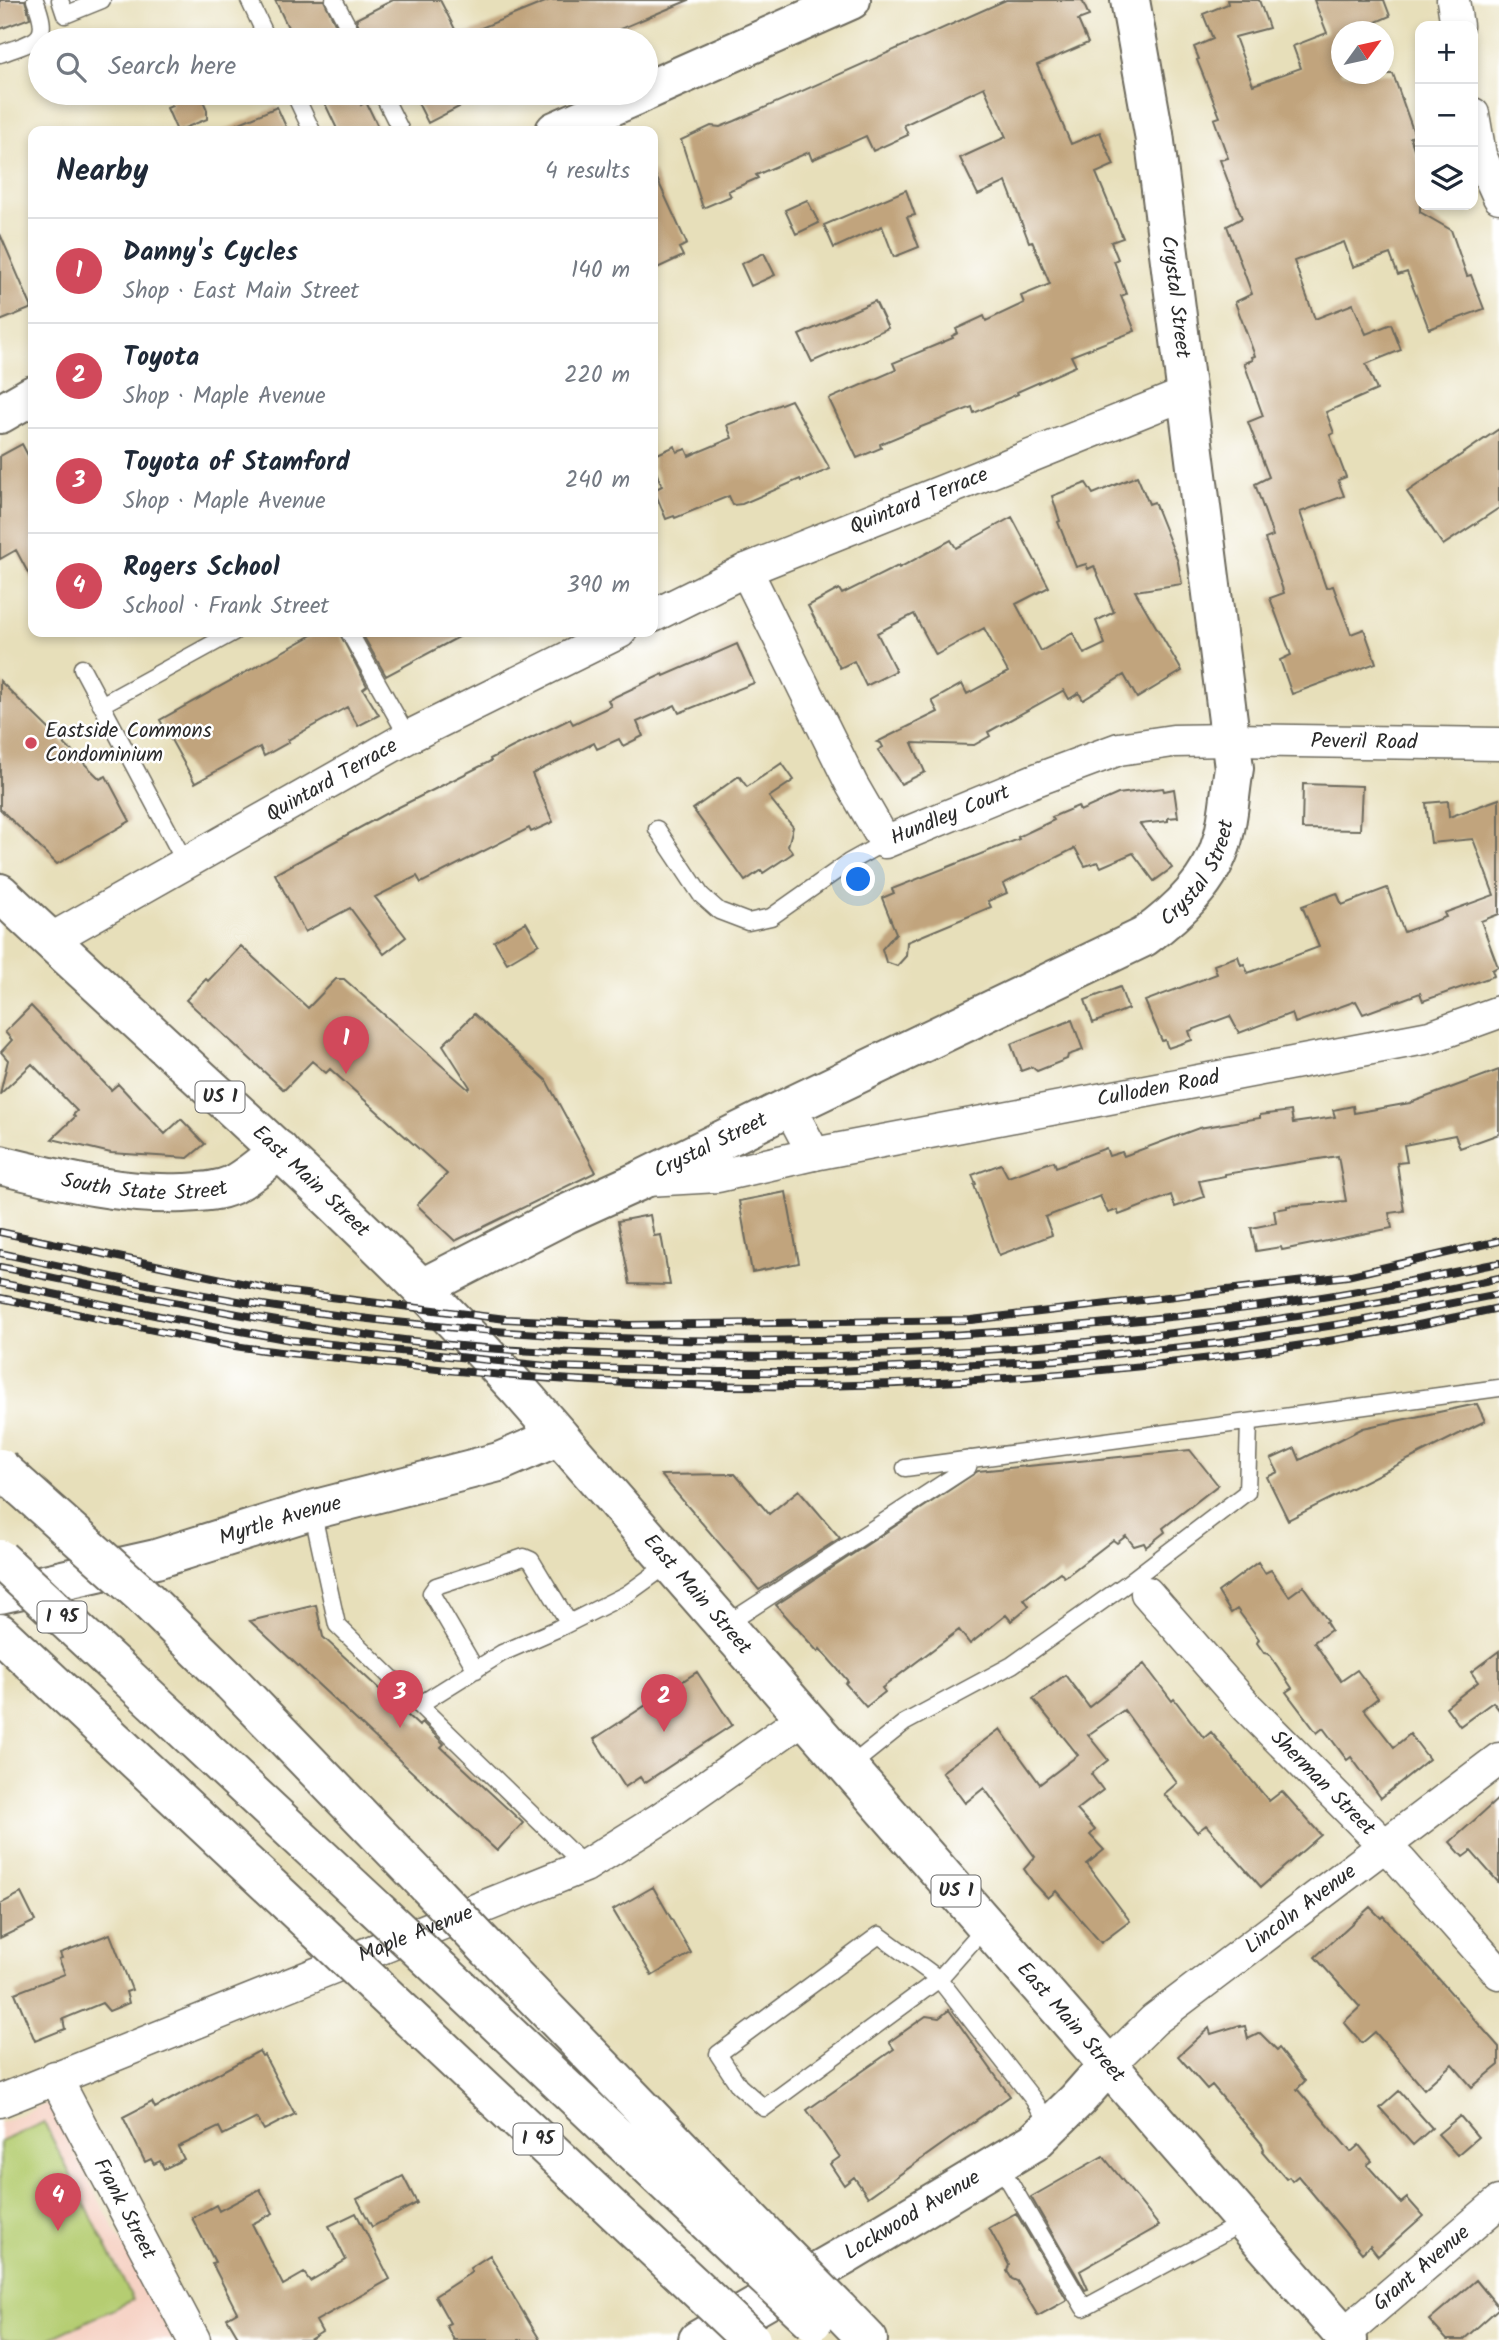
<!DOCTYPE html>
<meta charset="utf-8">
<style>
:root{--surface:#fff;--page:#f2f2f3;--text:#1f2937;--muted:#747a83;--line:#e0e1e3;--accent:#d1495b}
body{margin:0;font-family:Kalam,sans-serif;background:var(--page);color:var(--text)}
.controls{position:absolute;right:21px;top:21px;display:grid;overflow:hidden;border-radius:14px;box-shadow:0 4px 10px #0003}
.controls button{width:63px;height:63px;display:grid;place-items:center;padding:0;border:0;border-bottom:2px solid var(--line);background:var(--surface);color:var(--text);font:35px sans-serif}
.compass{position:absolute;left:1331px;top:21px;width:63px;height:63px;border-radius:50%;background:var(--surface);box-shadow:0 4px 10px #0003;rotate:57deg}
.you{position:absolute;left:859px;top:880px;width:24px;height:24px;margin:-18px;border:5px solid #fff;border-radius:50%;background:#1a73e8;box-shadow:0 0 0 10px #1a73e833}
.badge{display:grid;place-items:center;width:46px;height:46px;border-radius:50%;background:var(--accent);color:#fff;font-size:23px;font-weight:700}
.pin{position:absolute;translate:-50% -58px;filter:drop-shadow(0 2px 4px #0008)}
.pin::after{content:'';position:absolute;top:37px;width:24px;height:21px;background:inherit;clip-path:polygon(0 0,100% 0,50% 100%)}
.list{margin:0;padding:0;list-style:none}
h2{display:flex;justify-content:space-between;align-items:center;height:91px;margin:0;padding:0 28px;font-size:30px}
h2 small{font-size:23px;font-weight:400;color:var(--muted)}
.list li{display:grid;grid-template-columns:46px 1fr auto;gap:21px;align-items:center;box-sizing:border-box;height:105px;padding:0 28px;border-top:2px solid var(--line)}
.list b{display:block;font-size:26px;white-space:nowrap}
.list p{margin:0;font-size:23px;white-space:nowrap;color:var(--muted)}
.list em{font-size:23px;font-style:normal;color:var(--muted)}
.icon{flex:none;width:38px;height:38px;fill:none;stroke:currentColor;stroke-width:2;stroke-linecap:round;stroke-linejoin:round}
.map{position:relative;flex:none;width:1499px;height:2340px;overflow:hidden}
.search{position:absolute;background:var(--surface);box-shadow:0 4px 10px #0003;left:28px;top:28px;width:630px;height:77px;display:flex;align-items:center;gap:18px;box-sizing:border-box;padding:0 24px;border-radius:38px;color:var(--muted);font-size:26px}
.panel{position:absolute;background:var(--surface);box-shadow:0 4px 10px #0003;left:28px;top:126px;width:630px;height:511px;border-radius:14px}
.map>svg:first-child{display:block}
</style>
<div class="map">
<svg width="1499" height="2340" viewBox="0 0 1499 2340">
<rect width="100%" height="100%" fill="#fff"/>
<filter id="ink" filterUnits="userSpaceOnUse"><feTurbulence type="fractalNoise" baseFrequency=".0143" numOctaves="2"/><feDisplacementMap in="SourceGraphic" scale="14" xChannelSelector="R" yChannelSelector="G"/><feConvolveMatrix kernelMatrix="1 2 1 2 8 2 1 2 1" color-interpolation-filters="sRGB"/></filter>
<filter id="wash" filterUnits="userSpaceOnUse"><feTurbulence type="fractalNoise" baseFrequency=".00686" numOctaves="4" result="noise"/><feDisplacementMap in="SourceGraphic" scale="28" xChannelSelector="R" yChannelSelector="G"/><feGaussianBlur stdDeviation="1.57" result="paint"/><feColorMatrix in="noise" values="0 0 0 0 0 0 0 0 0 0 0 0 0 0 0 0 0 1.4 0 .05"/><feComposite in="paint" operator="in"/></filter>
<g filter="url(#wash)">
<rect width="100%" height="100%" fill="#e7dfba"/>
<path fill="#f6d2c4" d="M48,2103L173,2340H0V2123Z"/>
<path fill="#b5cd72" stroke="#707c4e" stroke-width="2" d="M44,2122L133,2300L47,2340H3L0,2335V2142Z"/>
<g id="blocks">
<path fill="#c1a47d" d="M0,0H25L30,18L0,29Z
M275,0H324L343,40H294Z
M393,0H440L459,37L550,0H689L613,32L617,40H365L356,19Z
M1006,0H1082L1089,16L1078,20L1088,43L1037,65L1071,144L1100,132L1114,165L1096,173L1123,238L1111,242L1118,259L1114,261L1126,294L1121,296L1135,331L1071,356L1076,366L1017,392L1018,394L974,413L972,407L921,427L880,444L881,448L857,458L829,399L896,370L893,363L953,338L952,336L958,333L956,329L984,316L986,321L1024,303L1021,296L1050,284L1032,241L1029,242L1006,182L978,195L960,158L1006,137L984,87L904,125L908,135L873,151L866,136L812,160L809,152L756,175L758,178L728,191L731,196L703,208L681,140L711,126L720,127L735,121Z
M1227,0H1259L1269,28L1235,37L1253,85L1301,68L1293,46L1327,33L1314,0H1384L1390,16L1353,32H1341V74H1393L1415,136L1410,137L1420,166V212L1451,230L1467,276L1471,275L1484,309L1429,329L1407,272L1398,275L1390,254L1353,267L1344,242L1294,261L1315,319L1353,304L1366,334L1391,324L1401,350L1366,364L1377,390L1326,412L1334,433L1330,435L1346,477L1338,480L1344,496L1300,512L1326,588L1333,586L1351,634L1364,629L1376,663L1292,694L1280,660L1291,655L1270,598L1284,593L1265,539L1273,536L1255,484L1269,477L1248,422L1263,416L1244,363L1253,360L1252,357L1255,356L1235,302L1252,294L1227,226L1242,218L1220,160L1228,158L1214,119L1220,117L1197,60L1199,59L1194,47L1213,39L1203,14L1228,4Z
M167,93H200L207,110V119L177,131L167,108L172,106Z
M320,93H355L361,105L366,102L380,131H338Z
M413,93H486L428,123Z
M277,107L288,131H221Z
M653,170L687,244L679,248L683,256L653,270Z
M906,190L915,215L907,217L919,247L894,257L882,226L834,248L824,225Z
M807,200L819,223L796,234L785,210Z
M0,234L32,308L0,321Z
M764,253L775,275L751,286L741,264Z
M875,301L888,328L812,362L799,335Z
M791,400L830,469L801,481L800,479L742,504L733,505L729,496L675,518L674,516L666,519L654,490L662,486L653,465V456L675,446L677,452L686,449L689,456L732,438L727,425Z
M1499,429V508L1443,545L1407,492Z
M22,444L33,465V582L16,550L0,559V456Z
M1137,476L1149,504L1154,502L1178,562L1182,584L1135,591L1182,671L1137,698L1124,675L1083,700L1079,693L1069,699L1064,690L988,732L990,736L974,745L912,743L925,772L901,784L878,750L883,747L881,743L877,742L938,712L932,701L962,684L967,694L1008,672L984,628L936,655L914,614L877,633L896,671L866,686L854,661L840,668L808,606L839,589L842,594L898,566L899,568L951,540L956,548L1012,517L1049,587L1016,604L1041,651L1073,633L1084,654L1105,644L1096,621L1114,612L1094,566L1088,569L1086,564L1076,567L1058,522L1060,521L1052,496L1086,483L1093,494Z
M318,632H339L367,686L363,689L379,715L358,726L347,707L288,740L289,742L264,756L260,747L195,783L160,720Z
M361,632H468L386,676Z
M737,644L754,683L679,713L675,705L637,722L643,736L623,746L619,739L597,749L594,743L532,774L553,822L531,832L529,828L421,883L417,876L375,897L406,937L384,954L350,908L305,932L275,874L385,814L491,761L490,759L511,748L570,719L573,724L611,706L608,700L663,674L664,676Z
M0,681L100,779L106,776L130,821L57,864L0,809Z
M782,763L794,780L769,797L793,827L788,846L793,853L763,873L761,870L745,881L693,809L739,776L747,787Z
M1303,784L1362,786L1360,830L1302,829Z
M1163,788L1164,791L1174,789L1178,817L1168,818V821L1140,824L1172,868L1154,881L1133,853L1101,867L1098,862L1085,866L1075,848L1003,884L1007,893L988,901L991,907L907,942L906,956L897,966L886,962L882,949L896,933L882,898L894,893L892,889L1019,839L1018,837L1054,820L1052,817L1078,806L1080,811L1118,794Z
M1499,799V914L1481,921L1498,967L1492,970L1494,976L1423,1001L1420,993L1363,1014L1356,1001L1295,1023L1292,1013L1239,1033L1230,1016L1189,1031L1192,1040L1168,1048L1165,1040L1162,1041L1145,1001L1217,974L1214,965L1238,956L1241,965L1244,964L1248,973L1319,947L1302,906L1337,893L1342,905L1387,888L1404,932L1446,917L1444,913L1494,895L1473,839L1431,843L1426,803L1448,801L1449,817Z
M526,922L539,944L507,963L494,941Z
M241,946L308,1008L336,979H344L468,1089L470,1087L443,1045L474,1014L546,1080L596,1172L455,1241L417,1205L447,1174L330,1069L326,1073L312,1061L284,1090L186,1000L206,979L208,981Z
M1120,987L1128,1009L1093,1023L1085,1000Z
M31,1006L111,1090L118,1084L165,1134L181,1119L205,1144L188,1158L111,1153L52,1139L75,1117L73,1115L77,1111L32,1064L0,1094L8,1060L1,1052L12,1040L5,1032Z
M1072,1020L1083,1050L1068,1055L1067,1059L1037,1071L1032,1067L1021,1071L1011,1044Z
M1499,1070V1134L1460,1148L1455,1135L1404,1145L1407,1162L1397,1163L1404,1211L1389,1213L1392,1228L1282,1250L1281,1247L1256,1251L1251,1228L1276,1223L1274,1210L1287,1208V1206L1346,1201L1338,1156L1225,1174V1176L1199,1181L1204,1197L1175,1207L1171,1195L1119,1215L1117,1210L1108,1213L1100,1196L1045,1217L1052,1235L999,1255L974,1185L976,1184L972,1175L1001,1164L1008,1177L1054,1161L1056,1167L1106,1148L1109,1156L1122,1152L1124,1156L1199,1128L1260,1118V1115L1291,1111L1293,1123L1335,1117L1333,1110L1353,1106L1354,1113L1410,1103Z
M786,1192L799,1263L752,1272L739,1201Z
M650,1215L654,1236L661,1235L670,1285L630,1284L618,1221Z
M1477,1404L1485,1421L1288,1520L1267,1477L1278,1472L1271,1459L1295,1448L1300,1460L1363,1428Z
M1190,1450L1218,1485L1163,1528L1165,1532L1146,1547L1144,1543L1134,1546L1126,1536L1117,1543L1113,1540L1069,1574L1064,1577L1060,1572L1024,1599L1029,1606L1011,1621L1006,1615L970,1644L959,1630L882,1688L885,1692L866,1707L845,1683L848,1681L820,1649L818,1652L776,1605L978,1471Z
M735,1474L769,1514L799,1490L840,1538L759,1590L661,1475Z
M1258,1562L1265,1573L1271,1570L1289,1596L1303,1586L1328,1621L1326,1622L1331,1630L1314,1642L1341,1681L1357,1670L1378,1698L1364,1709L1394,1747L1410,1734L1429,1759L1381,1798L1351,1757L1347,1760L1323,1728L1317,1733L1286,1692L1292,1688L1269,1654L1264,1653L1257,1643L1259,1639L1237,1609L1231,1613L1218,1592Z
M316,1605L323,1637L419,1726L422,1722L444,1744L441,1747L523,1823L497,1851L250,1621Z
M1499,1651V1710L1493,1702L1460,1726L1446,1707L1478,1682L1471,1672Z
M1144,1664L1172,1701L1174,1699L1204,1738L1211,1732L1269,1801L1282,1791L1321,1835L1261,1887L1206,1825L1197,1832L1164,1794L1177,1783L1124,1710L1088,1735L1108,1760L1091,1774L1103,1790L1077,1810L1095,1830L1090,1835L1104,1850L1087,1864L1130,1921L1101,1943L1056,1891L1048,1898L1033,1882L1024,1869L1035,1857L984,1788L965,1803L942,1772L1000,1729L1040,1784L1078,1755L1033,1699L1065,1675L1089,1707Z
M697,1672L732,1725L644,1783L640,1777L625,1787L594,1739Z
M1499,1798V1883L1471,1851L1463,1857L1450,1842Z
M653,1887L691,1953L652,1976L613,1910Z
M21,1893L35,1921L0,1938V1904Z
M1370,1907L1381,1918L1383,1916L1499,2047V2065L1472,2087L1452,2064L1424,2089L1375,2032L1362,2043L1344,2022L1360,2007L1315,1957Z
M110,1934L132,1990L126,1992L129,2003L109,2011L102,2003L63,2019L65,2029L35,2041L15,1993L65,1974L59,1959L62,1958L60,1953Z
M949,2010L1010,2096L868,2197L854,2177L844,2185L830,2164L840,2157L807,2110L894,2049L889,2042L926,2016L939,2018Z
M1240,2025V2027L1245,2026L1248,2039L1260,2033L1277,2050L1279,2048L1305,2081L1297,2089L1351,2152L1359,2145L1372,2161L1367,2165L1401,2203L1407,2198L1423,2216L1378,2256L1370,2246L1362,2253L1298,2176L1292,2181L1289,2177L1286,2179L1262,2151L1264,2149L1262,2144L1212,2085L1207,2089L1178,2056L1209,2028L1211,2034Z
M259,2051L262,2056L264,2055L295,2114L264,2130L257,2118L223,2135L219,2127L178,2147L184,2159L164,2169L160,2161L154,2164L151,2159L145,2162L123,2117L152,2102L155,2108Z
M1399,2091L1432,2128L1413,2145L1380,2108Z
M1460,2116L1478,2137L1457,2155L1438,2134Z
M1103,2156L1159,2226L1080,2271L1088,2289L1085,2290L1031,2197Z
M403,2176L417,2203L372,2227L357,2199Z
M260,2189L273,2213L252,2224L283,2285L304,2273L310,2281L346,2260L329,2226L356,2213L390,2279L316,2321L322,2332L309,2340H240L227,2318L237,2312L212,2263L215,2262L192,2218L216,2205L219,2211Z
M1016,2213L1067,2300L1038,2316L1017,2281L1012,2279L1007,2271L1009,2265L989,2228Z
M490,2255L515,2299L540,2340H454L446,2325L450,2323L435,2296L472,2272L470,2268Z
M1476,2280L1499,2308L1463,2340H1447L1429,2320Z"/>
</g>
</g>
<g filter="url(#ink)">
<use href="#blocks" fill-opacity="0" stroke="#6d6a5d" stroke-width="2"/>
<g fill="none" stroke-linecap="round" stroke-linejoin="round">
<defs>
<path id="lane" d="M60,0L65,15L102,0
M249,0L268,40
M334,0L355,40
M0,54C36,40 52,43 35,0
M294,93L312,131
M382,93L401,131
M349,632L408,737
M82,668L186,864
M101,705L234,632
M657,829L701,895L719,911L748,922L771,917L849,862L885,842
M905,1468L1499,1388
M312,1510L337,1625L585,1866
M724,1626L968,1467L970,1459
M476,1670L431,1593L436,1586L524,1557L531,1560L569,1623
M419,1705L502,1653L557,1629L627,1594L670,1563
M848,1768L904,1723L1012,1665L1125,1585L1247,1492L1249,1422
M986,1926L939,1979L764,2108L739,2086L718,2054L879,1935L939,1979L1033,2099L1051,2126
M999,2164L1084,2308L1244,2222"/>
<g id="street">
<path d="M1453,0L1457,26"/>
<path d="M1473,114L1480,155L1499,197"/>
<path id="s1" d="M746,570L852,785L885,842L1033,781L1119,749L1173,741L1231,740L1499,744"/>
<path id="s2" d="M653,616L746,570L1188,393"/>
<path id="s3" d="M50,940L408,737L620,632"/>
<path d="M789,1107L814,1154"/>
<path id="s4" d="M647,1180L718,1176L814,1154L1430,1037L1499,1012"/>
<path id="s5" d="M1147,1593L1247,1707L1401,1862L1499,1973"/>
<path id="s6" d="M1108,2065L1154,2020L1499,1759"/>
<path id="s7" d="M55,2077L194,2340"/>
<path id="s8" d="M0,2101L585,1866L660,1819L805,1717"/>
<path id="s9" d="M1343,2335L1499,2202"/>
</g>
<g id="secondary">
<path d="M646,91L851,0"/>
<path d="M555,131L642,93"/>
<path d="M0,414L33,395"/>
<path id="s10" d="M0,1165C61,1180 122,1196 184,1193C200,1192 217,1192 232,1185C249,1176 264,1163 279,1150"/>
<path id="s11" d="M422,1288L566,1214L639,1181L789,1107L1144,937C1178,912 1212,881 1223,838C1229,816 1230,791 1234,768L1154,134L1130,0"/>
<path id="s12" d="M0,1594L156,1559L312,1510L499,1462L559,1436"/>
<path id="s13" d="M698,2340L846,2255L1034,2142L1077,2100L1108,2065"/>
</g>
<g id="primary">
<path id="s14" d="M0,893C174,1058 357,1213 519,1390L1348,2340"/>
</g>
<path id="highway" d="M0,1633L318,1931
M125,1675L375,1908
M232,1683L428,1886
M489,1950L771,2241
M441,1970L744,2257
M382,1992L693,2285
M838,2309L868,2340"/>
</defs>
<use href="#lane" stroke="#6d6a5d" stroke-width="19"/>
<use href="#street" stroke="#6d6a5d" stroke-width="35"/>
<use href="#secondary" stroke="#6d6a5d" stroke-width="42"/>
<use href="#primary" stroke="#6d6a5d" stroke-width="42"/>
<use href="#highway" stroke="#6d6a5d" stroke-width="42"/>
<use href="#lane" stroke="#fff" stroke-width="16"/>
<use href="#street" stroke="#fff" stroke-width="32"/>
<use href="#secondary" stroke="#fff" stroke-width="38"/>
<use href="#primary" stroke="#fff" stroke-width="38"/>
<use href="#highway" stroke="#fff" stroke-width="38"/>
<defs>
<path id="rail" d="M0,1232L274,1290L506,1319L629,1325L971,1320L1347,1276L1499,1241
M0,1253C92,1273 183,1293 276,1307C545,1346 816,1350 1086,1325C1177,1317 1268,1307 1358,1291C1405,1283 1452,1272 1499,1263
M0,1267C134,1294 268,1323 404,1340C499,1352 596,1355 692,1356C962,1361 1235,1337 1499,1278
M0,1283L174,1319L291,1340L557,1367L720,1372H816L1056,1360L1220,1343L1360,1321L1499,1294
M0,1298C74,1313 149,1330 223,1344C273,1353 324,1356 374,1362C703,1402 1038,1391 1365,1335C1410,1328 1454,1317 1499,1308"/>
</defs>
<use href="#rail" stroke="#2b2b2b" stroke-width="8"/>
<use href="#rail" stroke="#fff" stroke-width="5" stroke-dasharray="16" stroke-linecap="butt"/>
<defs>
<path id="highway-bridge" d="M0,1468L140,1593L232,1683
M0,1559L125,1675
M428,1886L489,1950
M375,1908L441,1970
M318,1931L382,1992
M771,2241L838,2309
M744,2257L813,2321
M693,2285L751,2340"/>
</defs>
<use href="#highway-bridge" stroke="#6d6a5d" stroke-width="42" stroke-linecap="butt"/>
<use href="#highway-bridge" stroke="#fff" stroke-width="38"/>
</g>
</g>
<circle fill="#d1495b" stroke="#fff" stroke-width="2.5" cx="31" cy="743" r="7"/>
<g text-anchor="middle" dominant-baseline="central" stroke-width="5" stroke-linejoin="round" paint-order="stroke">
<g fill="#fff" stroke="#6b6b6b" stroke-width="2">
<rect x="195.5" y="1081.5" width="49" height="31" rx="5"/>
<rect x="37.5" y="1601.5" width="49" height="31" rx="5"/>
<rect x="931.5" y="1875.5" width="49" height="31" rx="5"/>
<rect x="513.5" y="2123.5" width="49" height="31" rx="5"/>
</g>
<g font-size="19" font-weight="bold" fill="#2b2b2b">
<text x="220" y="1097">US 1</text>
<text x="62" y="1617">I 95</text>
<text x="956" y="1891">US 1</text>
<text x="538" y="2139">I 95</text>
</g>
<g font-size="21" fill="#2b2b2b" stroke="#fff">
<text transform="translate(1175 297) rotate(83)">Crystal Street</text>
<text stroke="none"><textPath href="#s2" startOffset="290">Quintard Terrace</textPath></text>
<text stroke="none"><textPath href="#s1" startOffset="803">Peveril Road</textPath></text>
<text stroke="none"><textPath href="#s3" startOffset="324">Quintard Terrace</textPath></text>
<text stroke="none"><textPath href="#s1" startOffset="376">Hundley Court</textPath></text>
<text stroke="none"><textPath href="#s11" startOffset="889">Crystal Street</textPath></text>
<text stroke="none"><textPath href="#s4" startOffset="520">Culloden Road</textPath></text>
<text stroke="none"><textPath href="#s11" startOffset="322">Crystal Street</textPath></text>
<text stroke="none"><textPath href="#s10" startOffset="147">South State Street</textPath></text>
<text stroke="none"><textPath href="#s14" startOffset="424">East Main Street</textPath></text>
<text stroke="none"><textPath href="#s12" startOffset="290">Myrtle Avenue</textPath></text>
<text stroke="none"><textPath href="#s14" startOffset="990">East Main Street</textPath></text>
<text stroke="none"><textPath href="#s5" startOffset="259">Sherman Street</textPath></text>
<text stroke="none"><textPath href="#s6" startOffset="248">Lincoln Avenue</textPath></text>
<text stroke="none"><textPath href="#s8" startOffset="448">Maple Avenue</textPath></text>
<text stroke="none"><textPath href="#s14" startOffset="1558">East Main Street</textPath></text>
<text stroke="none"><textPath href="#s7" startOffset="149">Frank Street</textPath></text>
<text stroke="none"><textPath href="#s13" startOffset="248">Lockwood Avenue</textPath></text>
<text stroke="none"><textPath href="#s9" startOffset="103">Grant Avenue</textPath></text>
</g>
<g font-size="21" fill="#2b2b2b" stroke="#fff" text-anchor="start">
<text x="45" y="731">Eastside Commons<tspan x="45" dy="24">Condominium</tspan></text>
</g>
</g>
</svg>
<div class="controls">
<button>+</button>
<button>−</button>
<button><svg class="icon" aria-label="layers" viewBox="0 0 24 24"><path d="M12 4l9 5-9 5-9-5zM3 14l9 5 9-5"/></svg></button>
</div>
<svg class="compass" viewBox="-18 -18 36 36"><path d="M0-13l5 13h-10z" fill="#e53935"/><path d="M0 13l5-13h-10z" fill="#747a83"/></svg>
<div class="you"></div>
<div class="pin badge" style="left:346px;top:1074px">1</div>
<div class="pin badge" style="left:664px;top:1732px">2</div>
<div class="pin badge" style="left:400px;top:1728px">3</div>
<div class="pin badge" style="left:58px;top:2231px">4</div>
<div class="search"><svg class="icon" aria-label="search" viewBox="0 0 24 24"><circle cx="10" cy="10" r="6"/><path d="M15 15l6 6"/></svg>Search here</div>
<section class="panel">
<h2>Nearby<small>4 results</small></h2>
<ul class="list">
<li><span class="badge">1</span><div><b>Danny's Cycles</b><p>Shop · East Main Street</p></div><em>140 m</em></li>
<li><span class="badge">2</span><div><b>Toyota</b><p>Shop · Maple Avenue</p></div><em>220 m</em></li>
<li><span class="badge">3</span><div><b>Toyota of Stamford</b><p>Shop · Maple Avenue</p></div><em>240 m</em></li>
<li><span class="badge">4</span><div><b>Rogers School</b><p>School · Frank Street</p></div><em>390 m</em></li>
</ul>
</section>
</div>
